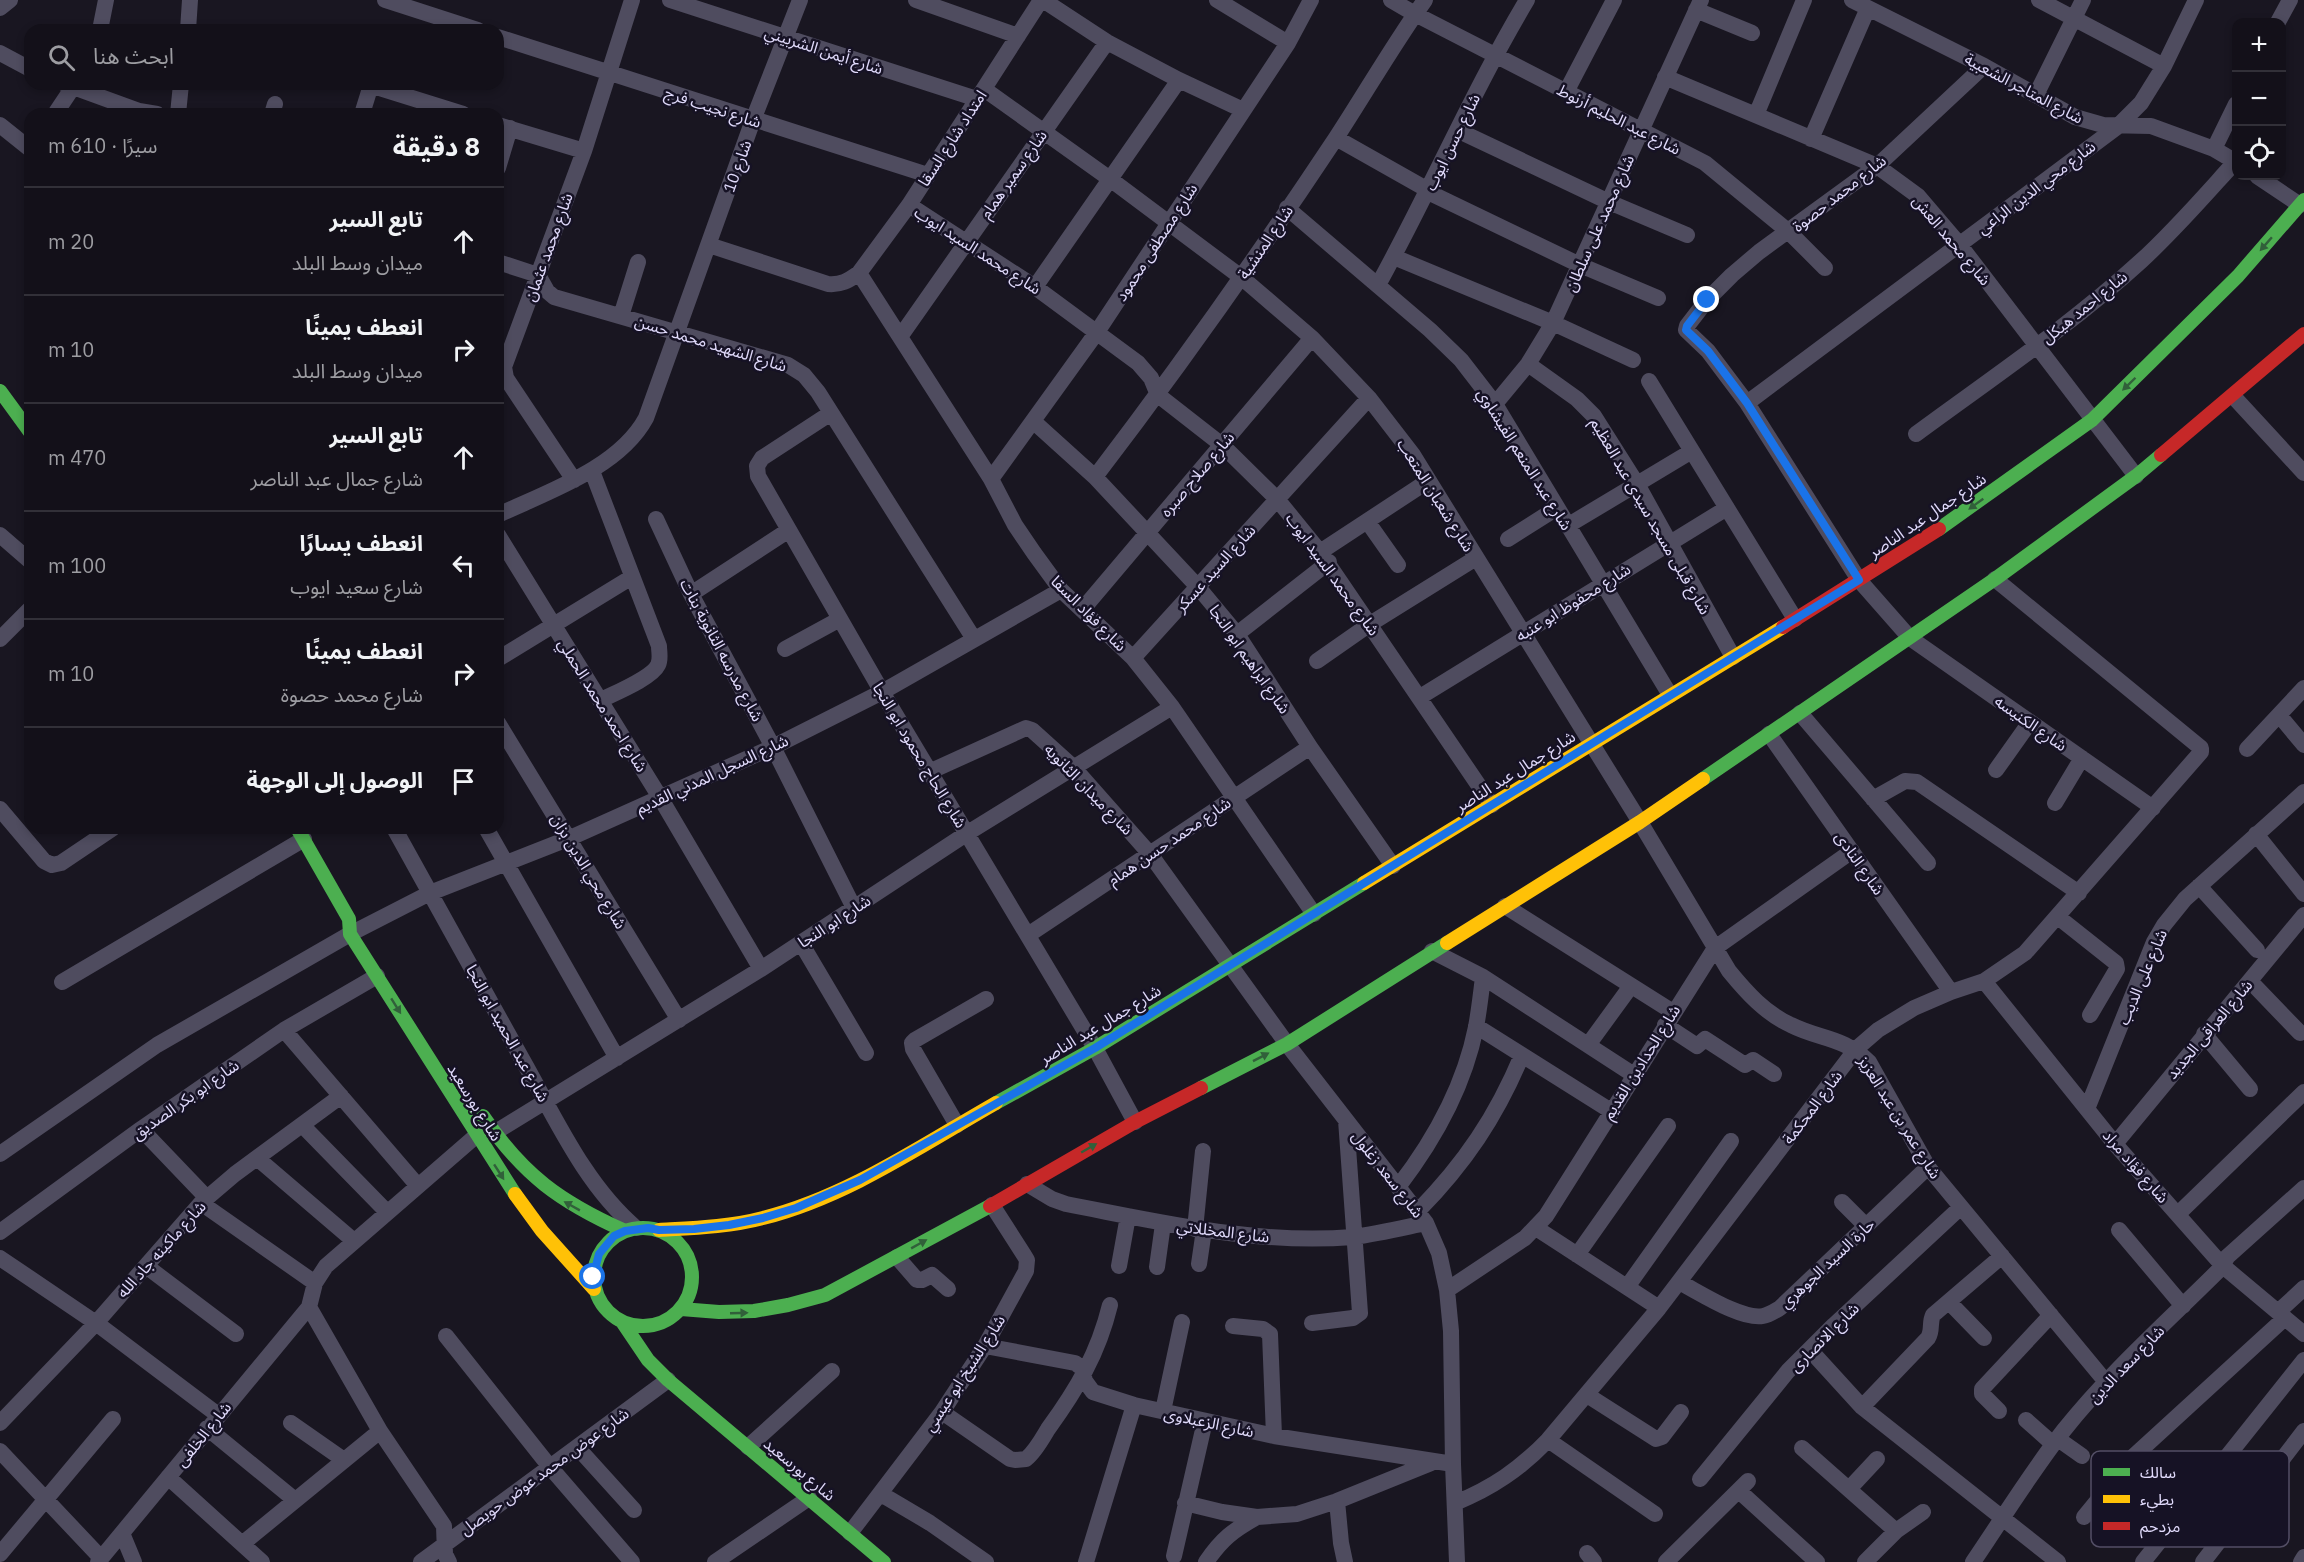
<!DOCTYPE html>
<html lang="ar">
<meta charset="utf-8">
<style>
:root{--surface:#131019;--page:#201e26;--text:#f1f3f6;--muted:#9d9da2;--line:#323038}
body{margin:0;font-family:"IBM Plex Sans","Noto Sans Arabic",sans-serif;background:var(--page);color:var(--text);direction:rtl}
.controls{position:absolute;right:18px;top:18px;display:grid;overflow:hidden;border-radius:12px;box-shadow:0 3px 9px #0003}
.controls button{width:54px;height:54px;display:grid;place-items:center;padding:0;border:0;border-bottom:2px solid var(--line);background:var(--surface);color:var(--text);font:30px sans-serif}
.stop{position:absolute;width:18px;height:18px;margin:-14px;border:4px solid #1a73e8;border-radius:50%;background:#fff}
.stop.end{background:#1a73e8;border-color:#fff;box-shadow:0 2px 6px #0008}
.list{margin:0;padding:0;list-style:none}
h2{display:flex;justify-content:space-between;align-items:center;height:78px;margin:0;padding:0 24px;font-size:26px}
h2 small{font-size:20px;font-weight:400;color:var(--muted)}
.list li{display:grid;grid-template-columns:39px 1fr auto;gap:18px;align-items:center;box-sizing:border-box;height:108px;padding:0 24px;border-top:2px solid var(--line)}
.list b{display:block;font-size:22px;white-space:nowrap}
.list p{margin:0;font-size:20px;white-space:nowrap;color:var(--muted)}
.list em{font-size:20px;font-style:normal;color:var(--muted)}
.icon{flex:none;width:33px;height:33px;fill:none;stroke:currentColor;stroke-width:2;stroke-linecap:round;stroke-linejoin:round}
.map{position:relative;flex:none;width:2304px;height:1562px;overflow:hidden;direction:ltr}
.search{position:absolute;background:var(--surface);box-shadow:0 3px 9px #0003;left:24px;top:24px;width:480px;height:66px;display:flex;align-items:center;gap:15px;box-sizing:border-box;padding:0 21px;border-radius:18px;color:var(--muted);font-size:22px}
.panel{position:absolute;background:var(--surface);box-shadow:0 3px 9px #0003;left:24px;top:108px;width:480px;height:726px;border-radius:18px;direction:rtl}
.map>svg:first-child{display:block}
</style>
<div class="map">
<svg width="2304" height="1562" viewBox="0 0 2304 1562">
<rect width="100%" height="100%" fill="#191621"/>
<g fill="none" stroke-linecap="round" stroke-linejoin="round">
<path stroke="#4f4c5f" stroke-width="16" d="M385,0L478,30
M670,0L977,99
M916,0L1018,36
M1043,0L1107,42L1179,80L1243,110
M1217,0L1288,43
M1391,0L1415,14L1705,163L1789,232L1825,268
M1852,0L1984,66L2075,117L2103,125L2151,126L2214,149L2236,162
M2039,0L2164,66
M0,8L10,0
M1696,10L1752,33
M2278,22L2290,0
M100,30L106,0
M188,30L190,0
M498,37L928,175
M0,53L30,69
M1984,66L1877,166L1759,252L1732,275L1707,300L1687,326L1686,330L1708,351L1747,403L1859,580L1910,638L2153,808
M1665,77L1877,166L1918,196L1959,244L2136,476
M65,84L139,111L157,114
M367,84L463,114
M984,89L1110,179L1241,277L1312,338L1369,398L1413,455L1640,822L1729,971C1747,993 1765,1013 1791,1025C1821,1040 1842,1036 1869,1062L1928,1167L2106,1382
M1566,92L1614,0
M2036,95L2083,0
M55,114L73,87
M178,114L181,84
M272,114L275,104
M362,114L371,85
M1756,115L1804,0
M0,125L30,149
M498,125L584,151
M1459,131L1609,202L1687,235
M1336,138L1428,190
M1811,139L1868,8
M2214,149L2236,104
M498,168L510,128
M2257,176L2300,205
M1428,192L1580,265L1658,298
M909,205L1035,287L1138,363L1151,378L1158,395L1222,445L1277,499L1320,552L1492,805
M1287,208L1430,330L1461,360L1495,404L1670,695
M709,245L828,284C841,285 848,281 859,273L909,205L1041,0
M1394,257L1553,323L1633,360
M498,262L538,275L547,291L554,297L788,365L804,375L818,392L974,639
M859,273L991,479L1015,525L1034,553L1061,590L1133,658L1172,707L1314,914
M1378,285C1430,191 1472,92 1527,0
M1035,287L1179,80
M621,316L638,262
M900,337L1107,42
M1528,364L1577,399L1594,416L1637,484L1733,657
M1649,381L1795,619
M2233,396L2304,473
M1747,403L2117,127L2141,103L2164,66L2196,0
M1495,404L1528,364L1553,323L1701,0
M831,413L762,458L757,466L758,476L882,692L1095,1048L1135,1122
M1033,421L1095,477L1198,587L1237,634L1310,747L1393,866
M1916,434C1992,378 2071,325 2141,261C2175,230 2205,195 2236,161
M592,471L659,646C659,652 661,659 658,665C652,678 615,693 601,700
M1095,477C1179,367 1259,254 1336,138C1366,92 1393,45 1425,0
M991,479L1097,332L1288,43L1311,0
M574,480L506,378L504,367L584,151L632,0
M498,515C547,492 619,468 646,418L753,120L800,0
M656,519L691,594L773,747L854,908
M1367,521L1398,565
M1567,526L1692,451
M0,535L30,561
M498,535L661,799L761,969
M1508,539L1557,508
M1320,552L1428,481
M691,594L789,530
M1082,610L1312,338
M1237,634L1329,562
M0,639L30,609
M785,649L840,619
M1133,658L1369,398
M498,659L632,577
M1317,661L1370,624L1476,558
M1420,697L1727,508
M1800,713L1928,863
M2279,715L2304,745
M498,723L679,1020
M1769,734L1951,992
M2247,749L2304,688
M1996,770L2030,722
M929,772L1026,728L1032,730L1073,767L1150,854L1287,1044L1426,1223L1439,1253L1447,1290L1451,1331L1453,1464L1457,1562
M1873,799L1905,781L1917,782L2079,893
M2055,803L2082,758
M0,809L44,861L52,865L61,863L113,828
M394,828C436,905 479,982 522,1059C555,1117 585,1185 636,1228
M486,828L617,1058
M2256,834L2304,894
M2199,886L2257,950
M1505,906L1673,1012
M2058,917L2116,963L2117,969L2090,1015
M1028,935L1310,747
M801,943L866,1053
M1432,951L1483,977L1634,1075
M1984,981L2115,1144L2223,1266L2304,1334
M2250,981L2300,1033
M62,982L304,839
M1665,1025L1697,1046L1705,1039L1745,1065L1753,1060L1774,1074
M1476,1026L1611,1111
M284,1030L418,1186
M2204,1034L2250,1089
M1588,1045L1631,986
M2087,1109L2154,942L2164,925L2185,899L2304,792
M302,1125L387,1212
M957,1125L913,1049L912,1043L915,1040L986,999
M141,1129L207,1198
M494,1133L761,969L966,834L1172,707
M2115,1144L2304,915
M0,1154L157,1045L350,934L430,893L570,838L773,747L882,692L1061,590
M257,1158L354,1241
M1027,1184L1052,1199L1066,1204C1161,1222 1255,1245 1353,1237C1377,1234 1402,1228 1426,1223
M1398,1187C1435,1139 1464,1087 1476,1027C1479,1011 1481,994 1483,977
M1842,1202L1866,1226
M201,1203L315,1283
M1418,1211C1465,1163 1496,1117 1522,1055
M2178,1214L2304,1092
M1536,1228L1659,1308
M1195,1229L1203,1151
M2119,1230L2183,1306
M0,1232L141,1129L284,1030L377,976
M1577,1255L1668,1126
M897,1257L917,1280H922L932,1275L948,1289
M0,1258L96,1323L218,1415
M1199,1264L1204,1230
M146,1266L236,1334
M1119,1266L1128,1216
M1157,1267L1163,1224
M1679,1282C1699,1292 1741,1320 1763,1316C1769,1315 1775,1311 1780,1308L1928,1167
M1627,1287L1731,1141
M1447,1290L1525,1238L1546,1216L1715,948L1852,851
M1949,1302L1984,1338
M309,1307L380,1431L444,1526L445,1554L449,1562
M2278,1312L2304,1288
M1312,1323L1353,1318L1360,1313L1346,1120
M1233,1326L1263,1329L1270,1334L1274,1436
M446,1336L550,1467L632,1562
M985,1346L1075,1363L1082,1368L1085,1381L1093,1392L1134,1405L1274,1436L1453,1464
M1810,1350L1862,1407L2058,1562
M1587,1395L1656,1439L1662,1437L1681,1412
M1862,1407L1928,1338C1933,1330 1929,1323 1933,1315L2002,1256
M1163,1411L1182,1322
M1999,1411L1982,1394V1389L2051,1315
M942,1412L1010,1459L1015,1460L1026,1459C1035,1452 1042,1439 1048,1429C1077,1389 1098,1354 1110,1305
M2026,1420L2053,1444
M0,1423L96,1323L201,1203L235,1174L341,1096
M291,1423L344,1460
M207,1428L295,1500
M2058,1439L2082,1456
M1548,1440L1655,1514
M577,1447L634,1510
M748,1447L832,1371
M1802,1448L1896,1531
M0,1451L101,1558
M168,1477L262,1562
M1700,1479L1788,1371L1834,1325L1961,1207
M1849,1489L1877,1459
M1739,1491L1817,1562
M881,1494L930,1523L986,1562
M1337,1501L1341,1543L1345,1562
M1185,1503L1222,1512L1257,1517L1297,1514L1337,1501L1431,1463
M1455,1503C1492,1488 1520,1469 1548,1440L1659,1308L1856,1049L1878,1030L1914,1008L1951,992L1984,981L2025,953L2201,752V748L1995,579
M2084,1517L2134,1456L2285,1318
M122,1533L134,1562
M850,1533L942,1412L985,1346L1026,1271L1027,1260L1024,1255L992,1205
M242,1544L380,1431
M1587,1553L1594,1562
M0,1554L113,1419
M1174,1556L1205,1421
M98,1562L309,1307L315,1283L326,1266L477,1135
M421,1562L668,1380
M715,1562L809,1498
M1086,1562L1134,1405
M1206,1562C1222,1539 1232,1531 1257,1517
M1666,1562L1748,1481
M1865,1562L1896,1531L1923,1512
M1973,1562C2003,1518 2031,1472 2064,1430C2111,1371 2169,1320 2223,1266L2227,1257L2304,1188
M2143,1562L2304,1360
M2203,1562L2304,1431
M2301,1562L2304,1557"/>
<path stroke="#4caf50" stroke-width="14" d="M0,391L30,432
M1939,529L2092,420L2238,276L2304,200
M1703,779L1995,579L2136,476L2161,455
M297,828L349,919L350,934L515,1194
M1201,1088L1287,1044L1447,943
M996,1103L1095,1048L1364,883
M483,1116C523,1175 560,1202 625,1231
M594 1277a49 49 0 1 1 98 0a49 49 0 1 1-98 0Z
M681,1309L719,1312L754,1311L788,1305L825,1295L990,1206
M623,1323L648,1360L668,1380L884,1562"/>
<path stroke="#ffc107" stroke-width="14" d="M1364,883L1783,627
M1447,943L1640,822L1703,779
M515,1194L542,1231L594,1289
M659,1230C694,1228 729,1227 763,1218C847,1197 922,1145 996,1103"/>
<path stroke="#c62828" stroke-width="14" d="M2161,455L2304,334
M1783,627L1939,529
M990,1206L1135,1122L1201,1088"/>
</g>
<defs><path id="oneway-solid" d="M-6-.8H1V-3.2L6.5 0L1 3.2V.8H-6Z" transform="scale(1.5)"/></defs>
<g fill="#31603a">
<use href="#oneway-solid" transform="translate(2266 244) rotate(131)"/>
<use href="#oneway-solid" transform="translate(2129 384) rotate(136)"/>
<use href="#oneway-solid" transform="translate(1976 504) rotate(144)"/>
<use href="#oneway-solid" transform="translate(396 1006) rotate(58)"/>
<use href="#oneway-solid" transform="translate(1261 1057) rotate(-27)"/>
<use href="#oneway-solid" transform="translate(1089 1148) rotate(-30)"/>
<use href="#oneway-solid" transform="translate(499 1172) rotate(57)"/>
<use href="#oneway-solid" transform="translate(572 1206) rotate(-151)"/>
<use href="#oneway-solid" transform="translate(919 1244) rotate(-29)"/>
<use href="#oneway-solid" transform="translate(739 1313) rotate(-2)"/>
</g>
<g fill="none" stroke-linecap="round" stroke-linejoin="round">
<path stroke="#1a73e8" stroke-width="8" d="M593,1277L599,1254L614,1236L625,1231L648,1228L659,1230L694,1229L729,1225L763,1218L796,1208L860,1180L1095,1048L1859,580L1747,403L1708,351L1686,330L1687,326L1707,300"/>
</g>
<g text-anchor="middle" dominant-baseline="central" stroke-width="5" stroke-linejoin="round" paint-order="stroke">
<g font-size="16" fill="#e0dafb" stroke="#161225">
<text transform="translate(824 50) rotate(18)">شارع أيمن الشربيني</text>
<text transform="translate(2024 88) rotate(28)">شارع المتاجر الشعبية</text>
<text transform="translate(713 107) rotate(18)">شارع نجيب فرج</text>
<text transform="translate(1619 119) rotate(27)">شارع عبد الحليم أرنوط</text>
<text transform="translate(952 138) rotate(-57)">امتداد شارع السقا</text>
<text transform="translate(1452 142) rotate(-64)">شارع حسن ايوب</text>
<text transform="translate(737 166) rotate(-70)">شارع 10</text>
<text transform="translate(1013 174) rotate(-55)">شارع سمير همام</text>
<text transform="translate(2036 187) rotate(-37)">شارع محي الدين الراعي</text>
<text transform="translate(1839 193) rotate(-38)">شارع محمد حصوة</text>
<text transform="translate(1599 223) rotate(-66)">شارع محمد على سلطان</text>
<text transform="translate(1952 240) rotate(50)">شارع محمد العش</text>
<text transform="translate(1156 242) rotate(-57)">شارع مصطفى محمود</text>
<text transform="translate(1265 242) rotate(-56)">شارع المنشية</text>
<text transform="translate(548 247) rotate(-70)">شارع محمد عثمان</text>
<text transform="translate(978 250) rotate(33)">شارع محمد السيد ايوب</text>
<text transform="translate(2084 307) rotate(-39)">شارع احمد هيكل</text>
<text transform="translate(711 343) rotate(17)">شارع الشهيد محمد حسن</text>
<text transform="translate(1525 459) rotate(58)">شارع عبد المنعم الفيشاوي</text>
<text transform="translate(1197 474) rotate(-50)">شارع صلاح صبره</text>
<text transform="translate(1436 495) rotate(58)">شارع شعبان المتعب</text>
<text transform="translate(1927 515) rotate(-34)">شارع جمال عبد الناصر</text>
<text transform="translate(1651 516) rotate(60)">شارع قبلى مسجد سيدى عبد العظيم</text>
<text transform="translate(1215 568) rotate(-48)">شارع السيد عسكر</text>
<text transform="translate(1333 574) rotate(54)">شارع محمد السيد ايوب</text>
<text transform="translate(1573 602) rotate(-32)">شارع محفوظ ابو عنبه</text>
<text transform="translate(1089 613) rotate(45)">شارع فؤاد السقا</text>
<text transform="translate(722 650) rotate(62)">شارع مدرسه الثانوية بنات</text>
<text transform="translate(1250 659) rotate(55)">شارع ابراهيم ابو النجا</text>
<text transform="translate(603 705) rotate(58)">شارع احمد محمد الحملي</text>
<text transform="translate(2031 723) rotate(35)">شارع الكنيسه</text>
<text transform="translate(920 755) rotate(59)">شارع الحاج محمود ابو النجا</text>
<text transform="translate(1515 771) rotate(-32)">شارع جمال عبد الناصر</text>
<text transform="translate(712 774) rotate(-25)">شارع السجل المدني القديم</text>
<text transform="translate(1089 789) rotate(46)">شارع ميدان الثانويه</text>
<text transform="translate(1169 841) rotate(-34)">شارع محمد حسن همام</text>
<text transform="translate(1860 863) rotate(55)">شارع النادى</text>
<text transform="translate(589 871) rotate(59)">شارع محي الدين بزان</text>
<text transform="translate(834 921) rotate(-33)">شارع ابو النجا</text>
<text transform="translate(2142 977) rotate(-67)">شارع على الديب</text>
<text transform="translate(1100 1024) rotate(-31)">شارع جمال عبد الناصر</text>
<text transform="translate(2209 1029) rotate(-50)">شارع العراقى الجديد</text>
<text transform="translate(508 1033) rotate(61)">شارع عبد الحميد ابو النجا</text>
<text transform="translate(1641 1062) rotate(-58)">شارع الحدادين القديم</text>
<text transform="translate(185 1099) rotate(-35)">شارع ابو بكر الصديق</text>
<text transform="translate(475 1102) rotate(58)">شارع بورسعيد</text>
<text transform="translate(1812 1107) rotate(-53)">شارع المحكمة</text>
<text transform="translate(1900 1117) rotate(58)">شارع عمر بن عبد العزيز</text>
<text transform="translate(2136 1166) rotate(49)">شارع فؤاد مراد</text>
<text transform="translate(1388 1174) rotate(52)">شارع سعد زغلول</text>
<text transform="translate(1223 1231) rotate(7)">شارع المخللاتي</text>
<text transform="translate(161 1249) rotate(-48)">شارع ماكينه جاد الله</text>
<text transform="translate(1827 1263) rotate(-43)">حارة السيد الجوهري</text>
<text transform="translate(1824 1337) rotate(-45)">شارع الانصارى</text>
<text transform="translate(2126 1364) rotate(-46)">شارع سعد الدين</text>
<text transform="translate(964 1373) rotate(-57)">شارع الشيخ ابو عيسي</text>
<text transform="translate(1209 1422) rotate(12)">شارع الزعبلاوى</text>
<text transform="translate(203 1434) rotate(-51)">شارع الخلفى</text>
<text transform="translate(800 1469) rotate(40)">شارع بورسعيد</text>
<text transform="translate(544 1471) rotate(-36)">شارع عوض محمد عوض حويصل</text>
</g>
</g>
<rect x="2091" y="1451" width="198" height="96" rx="9" fill="#161225" stroke="#534e65" stroke-width="1.5"/>
<rect x="2103" y="1468" width="27" height="8" fill="#4caf50"/>
<rect x="2103" y="1495" width="27" height="8" fill="#ffc107"/>
<rect x="2103" y="1522" width="27" height="8" fill="#c62828"/>
<g font-size="16" fill="#e0dafb">
<text x="2140" y="1478">سالك</text>
<text x="2140" y="1505">بطيء</text>
<text x="2140" y="1532">مزدحم</text>
</g>
</svg>
<div class="controls">
<button>+</button>
<button>−</button>
<button><svg class="icon" aria-label="locate" viewBox="0 0 24 24"><circle cx="12" cy="12" r="6"/><path d="M12 2v4M12 18v4M2 12h4M18 12h4"/></svg></button>
</div>
<div class="stop" style="left:593px;top:1277px"></div>
<div class="stop end" style="left:1707px;top:300px"></div>
<div class="search"><svg class="icon" aria-label="search" viewBox="0 0 24 24"><circle cx="10" cy="10" r="6"/><path d="M15 15l6 6"/></svg>ابحث هنا</div>
<section class="panel">
<h2>8 دقيقة<small>سيرًا · 610 m</small></h2>
<ul class="list">
<li><svg class="icon" aria-label="ahead" viewBox="0 0 24 24"><path d="M12 20V5M6 11l6-6 6 6"/></svg><div><b>تابع السير</b><p>ميدان وسط البلد</p></div><em>20 m</em></li>
<li><svg class="icon" aria-label="right" viewBox="0 0 24 24"><path d="M7 20v-9h11M14 6l5 5-5 5"/></svg><div><b>انعطف يمينًا</b><p>ميدان وسط البلد</p></div><em>10 m</em></li>
<li><svg class="icon" aria-label="ahead" viewBox="0 0 24 24"><path d="M12 20V5M6 11l6-6 6 6"/></svg><div><b>تابع السير</b><p>شارع جمال عبد الناصر</p></div><em>470 m</em></li>
<li><svg class="icon" aria-label="left" viewBox="0 0 24 24"><path d="M17 20v-9H6M10 6l-5 5 5 5"/></svg><div><b>انعطف يسارًا</b><p>شارع سعيد ايوب</p></div><em>100 m</em></li>
<li><svg class="icon" aria-label="right" viewBox="0 0 24 24"><path d="M7 20v-9h11M14 6l5 5-5 5"/></svg><div><b>انعطف يمينًا</b><p>شارع محمد حصوة</p></div><em>10 m</em></li>
<li><svg class="icon" aria-label="arrive" viewBox="0 0 24 24"><path d="M6 21V4h12l-3 4 3 4H6"/></svg><div><b>الوصول إلى الوجهة</b></div></li>
</ul>
</section>
</div>
